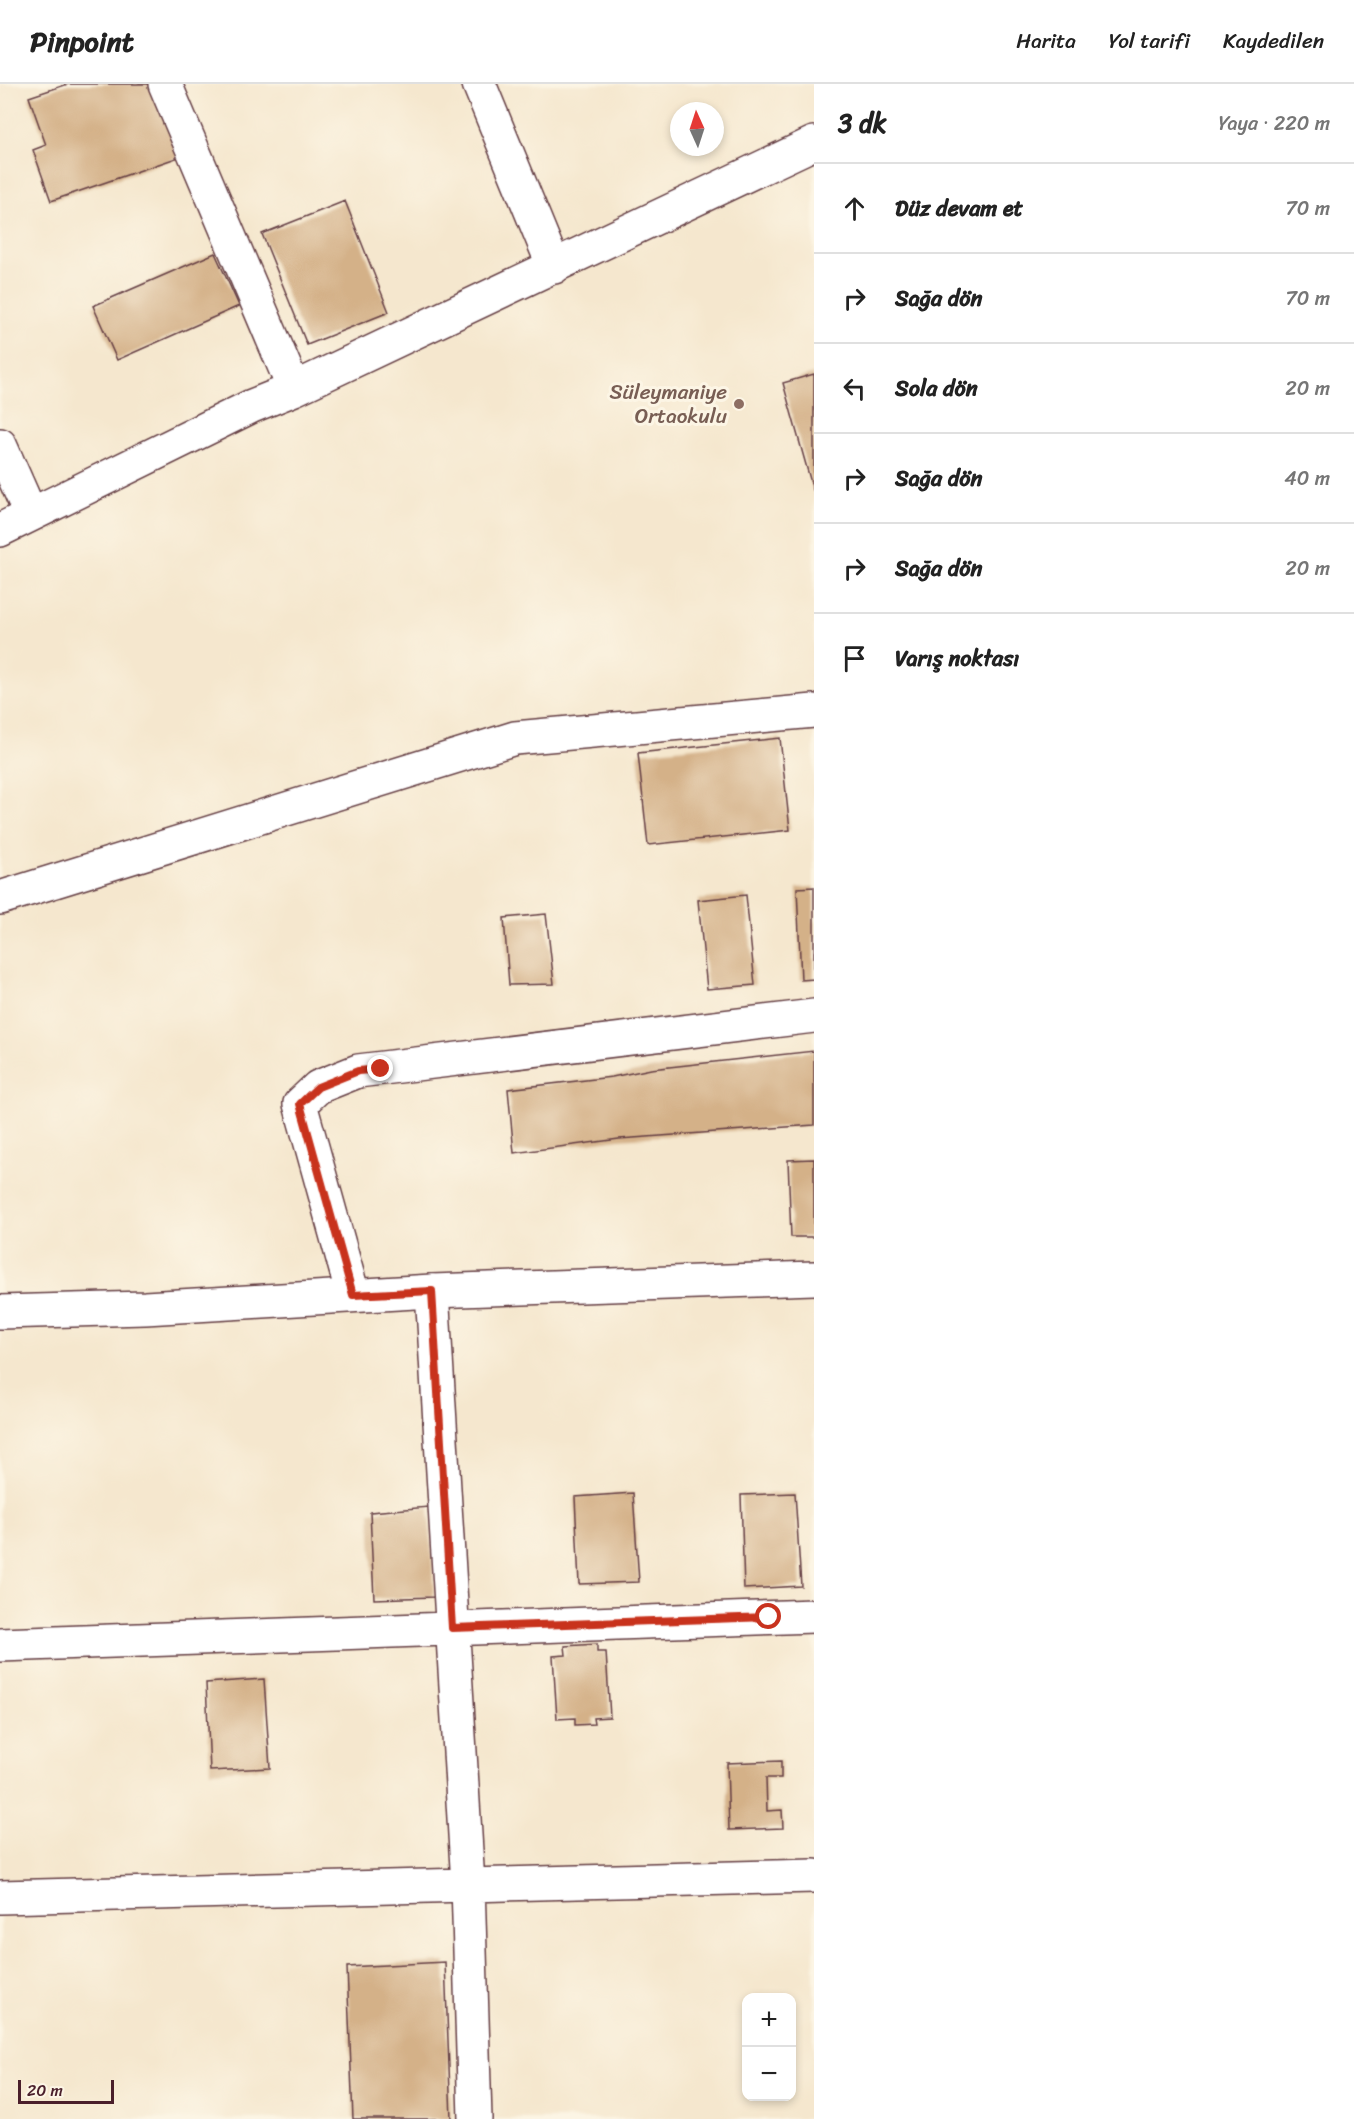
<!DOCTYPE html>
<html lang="tr">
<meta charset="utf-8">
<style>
:root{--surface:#fff;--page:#f2f2f2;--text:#222;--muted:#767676;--line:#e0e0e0}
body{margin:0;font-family:Sriracha,sans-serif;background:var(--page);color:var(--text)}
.controls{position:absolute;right:18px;bottom:18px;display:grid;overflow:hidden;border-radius:12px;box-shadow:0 3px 9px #0003}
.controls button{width:54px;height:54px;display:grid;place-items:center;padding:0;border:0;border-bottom:2px solid var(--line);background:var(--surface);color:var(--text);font:30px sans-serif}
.compass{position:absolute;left:670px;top:18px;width:54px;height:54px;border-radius:50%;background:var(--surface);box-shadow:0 3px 9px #0003;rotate:357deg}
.scale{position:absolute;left:18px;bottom:15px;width:96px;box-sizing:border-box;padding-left:6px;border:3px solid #4a1f2b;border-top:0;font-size:16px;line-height:21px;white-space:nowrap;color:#4a1f2b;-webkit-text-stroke:4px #fcf5e5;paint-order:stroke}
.stop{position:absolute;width:18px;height:18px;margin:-14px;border:4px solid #c8321e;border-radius:50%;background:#fff}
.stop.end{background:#c8321e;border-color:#fff;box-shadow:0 2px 6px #0008}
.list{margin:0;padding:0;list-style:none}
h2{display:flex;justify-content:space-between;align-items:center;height:78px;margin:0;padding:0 24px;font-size:26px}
h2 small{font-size:20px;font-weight:400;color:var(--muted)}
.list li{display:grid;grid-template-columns:39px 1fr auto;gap:18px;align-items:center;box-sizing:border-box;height:90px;padding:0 24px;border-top:2px solid var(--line)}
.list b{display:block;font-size:22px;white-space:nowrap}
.list em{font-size:20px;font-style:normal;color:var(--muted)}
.icon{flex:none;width:33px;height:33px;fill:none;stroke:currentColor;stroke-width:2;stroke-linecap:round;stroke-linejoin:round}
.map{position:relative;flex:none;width:814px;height:2035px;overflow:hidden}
header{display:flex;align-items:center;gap:36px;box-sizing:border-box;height:84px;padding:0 30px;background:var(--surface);border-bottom:2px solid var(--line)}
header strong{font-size:28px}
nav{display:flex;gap:33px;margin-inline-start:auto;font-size:21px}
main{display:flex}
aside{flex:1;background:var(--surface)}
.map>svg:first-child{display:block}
</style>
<header>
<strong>Pinpoint</strong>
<nav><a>Harita</a><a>Yol tarifi</a><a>Kaydedilen</a></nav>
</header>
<main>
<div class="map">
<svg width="814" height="2035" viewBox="0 0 814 2035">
<rect width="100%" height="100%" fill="#fcf5e5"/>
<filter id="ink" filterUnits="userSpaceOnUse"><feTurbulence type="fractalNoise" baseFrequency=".0167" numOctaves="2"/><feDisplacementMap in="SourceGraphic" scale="12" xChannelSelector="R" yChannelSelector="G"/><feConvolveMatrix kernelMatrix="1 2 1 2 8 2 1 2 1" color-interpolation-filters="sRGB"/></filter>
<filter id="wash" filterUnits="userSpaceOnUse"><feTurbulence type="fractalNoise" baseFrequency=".008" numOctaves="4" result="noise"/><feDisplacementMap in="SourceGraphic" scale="24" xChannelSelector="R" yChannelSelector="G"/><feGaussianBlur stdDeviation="1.35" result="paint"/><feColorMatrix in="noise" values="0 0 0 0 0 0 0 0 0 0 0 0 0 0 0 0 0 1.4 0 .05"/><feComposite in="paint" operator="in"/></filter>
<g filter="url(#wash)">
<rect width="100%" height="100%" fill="#f5e7ce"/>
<g id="blocks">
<path fill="#d4b188" d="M68,0H154L179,73L51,117L33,66L46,61L29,13Z
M345,117L389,228L307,261L262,150Z
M215,169L239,222L117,276L93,222Z
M814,290V406H813L783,299Z
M780,654L790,746L648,761L638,669Z
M814,803V895L801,896L797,804Z
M746,811L755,901L707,905L698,816Z
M546,830L554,900L509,901L504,834Z
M814,967V1041L619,1055L514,1069L508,1005L612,993L651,985Z
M814,1075V1153H791L788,1076Z
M633,1409L639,1498L579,1500L575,1413Z
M795,1409L801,1502L744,1505L741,1411Z
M429,1423L434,1513L374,1515L370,1428Z
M597,1560V1568H606L610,1633L593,1634L594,1640L575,1641V1634L557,1635L553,1572L566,1571L565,1562Z
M264,1595L270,1684L210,1687L206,1599Z
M781,1677V1694H766L767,1727L782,1726L783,1744L729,1746L727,1679Z
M445,1878L451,2035H353L347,1883Z"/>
</g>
</g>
<g filter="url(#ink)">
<use href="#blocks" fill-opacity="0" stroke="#643d43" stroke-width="1.5"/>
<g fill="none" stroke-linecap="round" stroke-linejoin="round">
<defs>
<path id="minor" d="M165,0L294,305
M479,0L554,183
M0,361L30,429
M0,446L252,322L294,305L814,59
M0,814L515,654L814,627
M432,1207L468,1800L475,2035
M353,1211L300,1020L318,1003L358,987L814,932
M0,1561L814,1532
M0,1813L814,1792"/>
<path id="tertiary" d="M0,1228L145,1224L432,1207L814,1194"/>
</defs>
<use href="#minor" stroke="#643d43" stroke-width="36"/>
<use href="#tertiary" stroke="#643d43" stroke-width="36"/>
<use href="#minor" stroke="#fff" stroke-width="33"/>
<use href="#tertiary" stroke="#fff" stroke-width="33"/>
</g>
</g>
<g fill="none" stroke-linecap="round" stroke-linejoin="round" filter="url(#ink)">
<path stroke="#c8321e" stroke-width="8" d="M381,985L358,987L318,1003L300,1020L353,1211L432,1207L452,1544L769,1533"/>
</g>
<circle fill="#8d6e63" stroke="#fcf5e5" stroke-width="2" cx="739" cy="320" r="6"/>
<g text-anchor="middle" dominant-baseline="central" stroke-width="6" stroke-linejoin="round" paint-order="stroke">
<g font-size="21" fill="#785e54" stroke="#fcf5e5" text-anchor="end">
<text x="727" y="308">Süleymaniye<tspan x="727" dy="24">Ortaokulu</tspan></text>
</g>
</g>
</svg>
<div class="controls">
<button>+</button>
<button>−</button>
</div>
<svg class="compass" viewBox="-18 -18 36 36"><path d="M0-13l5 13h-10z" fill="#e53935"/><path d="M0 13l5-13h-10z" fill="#767676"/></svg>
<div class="scale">20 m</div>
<div class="stop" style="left:769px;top:1533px"></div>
<div class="stop end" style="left:381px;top:985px"></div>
</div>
<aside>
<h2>3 dk<small>Yaya · 220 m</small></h2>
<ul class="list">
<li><svg class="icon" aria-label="ahead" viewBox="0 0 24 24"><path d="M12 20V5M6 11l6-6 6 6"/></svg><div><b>Düz devam et</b></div><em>70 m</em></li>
<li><svg class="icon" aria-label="right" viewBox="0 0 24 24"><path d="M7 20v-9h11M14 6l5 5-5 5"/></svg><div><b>Sağa dön</b></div><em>70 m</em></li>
<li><svg class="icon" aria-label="left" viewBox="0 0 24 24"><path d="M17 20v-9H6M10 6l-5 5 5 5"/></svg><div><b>Sola dön</b></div><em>20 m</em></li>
<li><svg class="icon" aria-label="right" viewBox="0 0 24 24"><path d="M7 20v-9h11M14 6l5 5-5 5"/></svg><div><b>Sağa dön</b></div><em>40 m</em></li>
<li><svg class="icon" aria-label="right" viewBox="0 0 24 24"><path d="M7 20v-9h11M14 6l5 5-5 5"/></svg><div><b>Sağa dön</b></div><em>20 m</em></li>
<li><svg class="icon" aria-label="arrive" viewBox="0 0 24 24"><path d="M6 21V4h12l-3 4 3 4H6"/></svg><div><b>Varış noktası</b></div></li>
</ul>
</aside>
</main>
